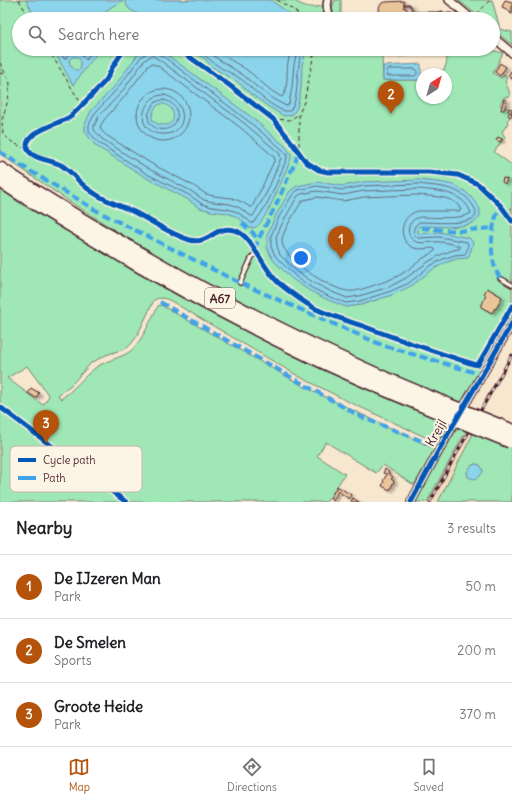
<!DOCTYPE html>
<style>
:root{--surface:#fff;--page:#f6f6f6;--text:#202124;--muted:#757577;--line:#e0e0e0;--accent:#b45309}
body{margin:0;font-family:Delius,sans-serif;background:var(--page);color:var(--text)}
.compass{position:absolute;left:416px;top:68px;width:36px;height:36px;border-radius:50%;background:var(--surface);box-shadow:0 1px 3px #0004;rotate:37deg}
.you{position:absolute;left:301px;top:258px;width:14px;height:14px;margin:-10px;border:3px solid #fff;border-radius:50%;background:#1a73e8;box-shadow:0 0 0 6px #1a73e833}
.badge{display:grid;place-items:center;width:26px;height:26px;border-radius:50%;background:var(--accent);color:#fff;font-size:13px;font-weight:700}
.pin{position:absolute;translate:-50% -33px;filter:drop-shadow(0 1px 2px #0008)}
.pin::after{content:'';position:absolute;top:21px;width:14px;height:12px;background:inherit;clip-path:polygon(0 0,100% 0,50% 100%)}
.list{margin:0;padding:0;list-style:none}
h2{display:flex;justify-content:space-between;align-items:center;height:52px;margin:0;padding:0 16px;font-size:17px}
h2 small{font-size:13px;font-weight:400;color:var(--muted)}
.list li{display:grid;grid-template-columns:26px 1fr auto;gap:12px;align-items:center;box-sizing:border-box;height:64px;padding:0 16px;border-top:1px solid var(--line)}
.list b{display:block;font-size:15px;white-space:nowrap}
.list p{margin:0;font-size:13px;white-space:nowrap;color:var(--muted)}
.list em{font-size:13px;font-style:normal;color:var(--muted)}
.icon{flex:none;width:22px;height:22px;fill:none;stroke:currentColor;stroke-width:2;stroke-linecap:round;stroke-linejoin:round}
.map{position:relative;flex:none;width:512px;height:502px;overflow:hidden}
.search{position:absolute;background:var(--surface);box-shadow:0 1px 3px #0004;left:12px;right:12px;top:12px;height:44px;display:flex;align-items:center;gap:10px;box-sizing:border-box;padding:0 14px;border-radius:22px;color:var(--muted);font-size:15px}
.sheet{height:244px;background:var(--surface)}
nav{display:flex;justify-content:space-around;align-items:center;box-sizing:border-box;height:56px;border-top:1px solid var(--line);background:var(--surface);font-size:11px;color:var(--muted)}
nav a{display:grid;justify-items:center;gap:2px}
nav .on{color:var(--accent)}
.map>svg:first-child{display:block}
</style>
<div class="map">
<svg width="512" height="502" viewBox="0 0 512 502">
<defs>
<filter id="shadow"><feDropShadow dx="3.5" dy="2" stdDeviation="1" flood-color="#0004"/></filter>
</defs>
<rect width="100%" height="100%" fill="#f6e7ce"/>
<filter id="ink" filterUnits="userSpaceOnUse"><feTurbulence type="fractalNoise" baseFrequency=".025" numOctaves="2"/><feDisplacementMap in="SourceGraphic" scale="8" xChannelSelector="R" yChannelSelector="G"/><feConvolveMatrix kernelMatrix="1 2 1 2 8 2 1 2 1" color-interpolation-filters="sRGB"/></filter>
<g filter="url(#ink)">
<path fill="#f2ddbe" d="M467,429L474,432L438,502H427Z"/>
<path fill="#9fe7b5" stroke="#748370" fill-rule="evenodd" d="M0,0H292C304,6 311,10 324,5L325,7L320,17L323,19H19V49H384V55L382,58L383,80H422V98H446V74H430V70H444C446,65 448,59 446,55L495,51L503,53L493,73L501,78L504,75L507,78L505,81L509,91L510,97H504L500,105L512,110V114L507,121L508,123L502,132L505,137L494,152L512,165V319L461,406L302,334L263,314L156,256L67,200L0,154Z
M335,0H341V15L336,19H332L330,8H332Z
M458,0H492L499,25V29L512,32V45L493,29V19H482Z
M0,189L21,204L131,269L199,306L344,378L452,424L440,442H436L347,401L298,376L171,301C165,298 160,297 154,300L137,336L132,343L127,348L106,355L91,363L72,384L58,395L61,399C74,390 83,377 95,368C105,361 116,359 126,354C140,347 151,319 158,306L161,305L305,387L338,403L435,449L414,485L383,465L376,473L326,442L317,456L345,474L328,500L325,502H0ZM27,366L49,396L43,405L7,378Z
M458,427L467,429L427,502H415Z
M474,432L512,448V502H438ZM476,464L480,465L483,472L480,474L467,473C469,468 471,465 476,464Z"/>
<path fill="#8bd5ec" stroke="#718c9f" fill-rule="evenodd" d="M26,0H124C116,4 102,11 101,19H36Z
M124,0H270L298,19H148L129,9Z
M53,49H99L97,53L73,85ZM72,57H78C82,61 81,65 80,70H75L70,65L69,60Z
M147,49H157L166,54L250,116L286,147L291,154V159C285,172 267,220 256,227C254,228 251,228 250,228L244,222L235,216L227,213L211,211L200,208L187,199L145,177L96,146L85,132V124L91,111L114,87L138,54ZM160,104C175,102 179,126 164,125C158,125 156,123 152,120C152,113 154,107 160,104Z
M190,49H307L302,65L301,89L297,108L292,115L284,116L269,107L251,94L238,82L212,67L205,59Z
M387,49H410V55L409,56L388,57L387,54Z
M421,64V80H383V66H384Z
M419,180C441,183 460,181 474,201C477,204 480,207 480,211C481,217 477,221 472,223C460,229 435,226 420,226L418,227V231L419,234L439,232L469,238L473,242L471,250L468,258L456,259L445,263L432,270L411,286L392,295L361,305L346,307L328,300L310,291L292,279L273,260L267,248V235L276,215L290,191L297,186L317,182L343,186L363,182Z
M476,464C480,465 482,467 483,472C477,478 478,481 468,477L467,473C469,468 471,465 476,464Z"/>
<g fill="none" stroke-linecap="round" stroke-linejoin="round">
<path stroke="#646878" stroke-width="1" d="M58,49L64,59L66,58L70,53C81,51 79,54 86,60L94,49
M148,49L147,53L141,57L117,89L95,113L89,125V132L99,143L147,174L189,195L202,204L212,207L228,209L237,212L247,219L251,223H253C267,210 279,177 287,158V155L283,150L247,120L164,57C160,55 156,54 156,49
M197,49C203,53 208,59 214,63C222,70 233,73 241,79C251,87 277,114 290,111C299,99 296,79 299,64C299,59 302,54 303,49
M206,49L218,59L243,75L257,87L273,99L286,106L289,104L292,87L294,64L298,49
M215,49C225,58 237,63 247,70C259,79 269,91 282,97C289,90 286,72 288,62C289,57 290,53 292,49
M151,56H153L161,61L244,123L279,153L281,158L267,192L253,216H251L240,208L230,204L213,202L204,200L191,191L149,169L102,139L94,130V126L99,116L121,93L144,61Z
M151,64H153L158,66L241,128L274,157L275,159L261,189L252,207H250L242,202L232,198L214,196L206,194L194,186L152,164L106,135L101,130L100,127L104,120L125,96L148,66Z
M389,69H415L417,70V74L415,76H388L387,75V71Z
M137 115a26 26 0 1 1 52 0a26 26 0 1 1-52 0Z
M164,95C189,100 189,136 162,134C155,134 150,131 146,126C140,118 145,104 153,98C156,96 160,95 164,95Z
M164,100C174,102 180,111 176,121C170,137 139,129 151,108C154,102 158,100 164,100Z
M419,184C441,187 463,186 475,209C477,213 476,217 472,219C460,225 434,222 420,222C413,225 411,233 418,238L439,237L467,242C469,245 467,251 465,254L455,255L443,259L430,266L409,283L391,291L360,301L346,303L330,297L312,288L295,276L276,257L271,247V236L279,217L293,194L298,190L317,186L343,190L363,186Z
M418,189C437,191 463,191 471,213C462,220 432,217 420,217C416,218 412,220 410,224C408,227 408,233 410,236C415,247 430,241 440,242C446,242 452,244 459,246L460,248L459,249L453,250L440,255L428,262L406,278L389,287L359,296L347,298L332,292L314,283L298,272L280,255L277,246L276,237L284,220L297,197L301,194L317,191L343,195L364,191Z
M418,195C432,197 455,195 461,210L459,211H418C400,215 396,241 414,248C420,250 427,248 433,248L435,249V251C431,254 426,256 422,259C416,264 409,269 403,273C392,280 380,283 369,287C362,289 355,292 348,291C332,290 279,258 282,239C284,229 296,211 302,201L304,200L317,197L343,201L364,197Z"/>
</g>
<path fill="#e9c69a" stroke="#4a1f2b" filter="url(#shadow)" d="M505,0L512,2V14L510,13V11L502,7Z
M404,1V8H406L413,19H378V18H380L379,7L382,3L386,2Z
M404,4H410L415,12H437V13H443V19H437L436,13H426V16H421V13L414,14L409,5H404Z
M443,11V13H452L453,19H443V13H437V12Z
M438,49H444V52L438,53Z
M500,63L506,67L500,76L495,72Z
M511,71H512V79L508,76Z
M504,99L507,100L504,110H501Z
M510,108L512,109L511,113L512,115L510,117L508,115L510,112L508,111Z
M498,137L502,139L500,142L496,140Z
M503,178L507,179L505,184L502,182Z
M487,288L502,297L496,309L495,308L492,313L481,307L486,295L484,294Z
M31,388L39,393L36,398L28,393Z
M385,469L389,472L388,473L393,477L391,479L394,481L390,490L382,486L384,482L383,481L387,474L383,473Z
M337,486L351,495L349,499L338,491L333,501L330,499Z
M353,498L359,502H351Z"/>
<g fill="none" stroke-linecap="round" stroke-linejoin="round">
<defs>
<path id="lane" d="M500,278L512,285
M240,283L252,257L257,252"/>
<path id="street" d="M328,0C326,6 328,12 330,18
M449,0L472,19
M493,37L512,53
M411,502L440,448L512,323"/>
<path id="highway" d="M0,169C46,200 94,228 142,255C216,298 292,337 370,372C396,384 424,395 450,406
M0,180C46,211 94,239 142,267C193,296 246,324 299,350C347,374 397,394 446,415"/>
</defs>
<use href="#lane" stroke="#4a1f2b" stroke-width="6"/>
<use href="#street" stroke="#4a1f2b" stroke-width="10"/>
<use href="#highway" stroke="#4a1f2b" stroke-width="16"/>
<path stroke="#4a1f2b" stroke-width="1" stroke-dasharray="4 3" stroke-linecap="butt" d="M19,0L30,19
M277,0L292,9L304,19
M477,14L490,0
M48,49L82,105
M313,58L318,49
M0,63L10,83L8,100L2,120L3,134L12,142L29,151
M0,73L5,74
M273,119L290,120L299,114
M299,153V114L304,102L310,73L313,58V49
M505,213L512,208"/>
<use href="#lane" stroke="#fcf5e5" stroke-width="3.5"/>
<use href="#street" stroke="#fcf5e5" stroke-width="7"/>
<use href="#highway" stroke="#fcf5e5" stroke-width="13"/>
<defs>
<path id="rail" d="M430,502L459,449L512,355"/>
</defs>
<use href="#rail" stroke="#4a1f2b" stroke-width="3"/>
<use href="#rail" stroke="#fcf5e5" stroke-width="1.5" stroke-dasharray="4.5" stroke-linecap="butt"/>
<defs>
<path id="highway-bridge" d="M450,406L512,431
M446,415L510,441"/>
</defs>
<use href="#highway-bridge" stroke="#4a1f2b" stroke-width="16" stroke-linecap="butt"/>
<use href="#highway-bridge" stroke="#fcf5e5" stroke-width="13"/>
<path stroke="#40a2eb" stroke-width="4" stroke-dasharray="8 4" stroke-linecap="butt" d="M0,152L27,169L99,212L240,283L382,345L483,375
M242,223L253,233L258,240
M422,228L457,231L492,228
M255,249L258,240L276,205L299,153
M500,278C499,276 497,273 496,270C489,255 491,220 501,206
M160,302L361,417L440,448"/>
<defs>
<path id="cycleway" d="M125,49C120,55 116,62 112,68C110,72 108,77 106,80C102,85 96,90 92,95C84,102 77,112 68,118C58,124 25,132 27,147C29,159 53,160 61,165C68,169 73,175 79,181C83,185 89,190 94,193C107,202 123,206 136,213C153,222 172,235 190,240C209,245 215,225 234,230C253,235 263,271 280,284C291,293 303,302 316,309C331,316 348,321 363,326C399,340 436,352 473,364L478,365L479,363L512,306
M176,49L181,51L229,85L273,119L287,136L306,162L319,170L328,172H429L458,175L478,184L501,206L512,221
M0,407L126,502
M411,502L440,448L512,323"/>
</defs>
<use href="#cycleway" stroke="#fcf5e5" stroke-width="8"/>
<use href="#cycleway" stroke="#0057b8" stroke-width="5"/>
</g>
</g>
<g text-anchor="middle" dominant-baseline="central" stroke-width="4" stroke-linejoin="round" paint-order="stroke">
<rect fill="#fcf5e5" stroke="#7f5f63" stroke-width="1" x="205" y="288" width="30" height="20" rx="3"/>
<g font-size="12" font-weight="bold" fill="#4a1f2b">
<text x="220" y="298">A67</text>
</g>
<g font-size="13" fill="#4a1f2b" stroke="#fcf5e5">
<text transform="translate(436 433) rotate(-60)">Kreijl</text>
</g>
</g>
<rect x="10" y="446" width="132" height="46" rx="6" fill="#fcf5e5" stroke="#c7b5ad" stroke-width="1"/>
<rect x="18" y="458" width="18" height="4" fill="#0057b8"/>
<rect x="18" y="476" width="18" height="4" fill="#40a2eb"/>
<g font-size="11" fill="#4a1f2b">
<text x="43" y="464">Cycle path</text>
<text x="43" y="482">Path</text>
</g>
</svg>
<svg class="compass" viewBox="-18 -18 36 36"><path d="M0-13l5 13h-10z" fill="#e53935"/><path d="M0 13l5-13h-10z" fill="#757577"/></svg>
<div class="you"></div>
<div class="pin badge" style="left:341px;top:259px">1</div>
<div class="pin badge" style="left:391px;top:114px">2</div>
<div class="pin badge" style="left:46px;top:443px">3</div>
<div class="search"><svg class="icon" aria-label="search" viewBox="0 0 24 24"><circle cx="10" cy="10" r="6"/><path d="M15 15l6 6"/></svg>Search here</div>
</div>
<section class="sheet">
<h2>Nearby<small>3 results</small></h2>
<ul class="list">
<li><span class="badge">1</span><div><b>De IJzeren Man</b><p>Park</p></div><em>50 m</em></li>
<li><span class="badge">2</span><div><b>De Smelen</b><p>Sports</p></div><em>200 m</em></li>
<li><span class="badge">3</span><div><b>Groote Heide</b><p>Park</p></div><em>370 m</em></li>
</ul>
</section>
<nav>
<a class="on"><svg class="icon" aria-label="map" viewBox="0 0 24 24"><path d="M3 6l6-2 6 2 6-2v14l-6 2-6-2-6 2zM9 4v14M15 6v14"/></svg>Map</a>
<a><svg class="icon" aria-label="directions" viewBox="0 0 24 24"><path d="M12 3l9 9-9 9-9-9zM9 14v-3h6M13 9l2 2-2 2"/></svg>Directions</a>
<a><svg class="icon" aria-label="saved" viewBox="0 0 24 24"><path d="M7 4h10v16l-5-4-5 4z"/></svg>Saved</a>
</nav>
